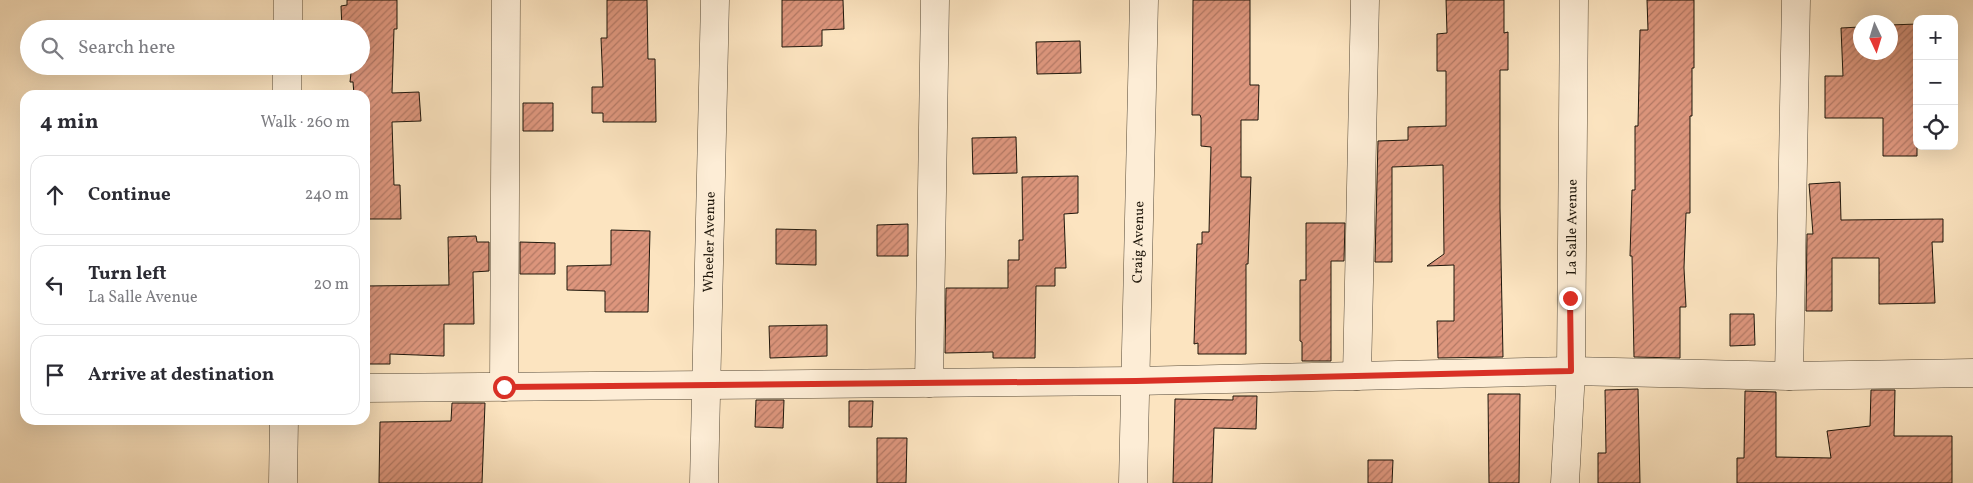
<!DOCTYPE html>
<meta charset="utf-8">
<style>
:root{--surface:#fff;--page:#f2f2f3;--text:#2b2b33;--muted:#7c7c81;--line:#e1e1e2}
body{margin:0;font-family:Vollkorn,serif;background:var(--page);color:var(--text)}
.controls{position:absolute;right:15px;top:15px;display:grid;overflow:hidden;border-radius:10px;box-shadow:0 5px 20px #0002}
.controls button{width:45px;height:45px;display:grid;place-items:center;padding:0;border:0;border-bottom:1px solid var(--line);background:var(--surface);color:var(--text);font:25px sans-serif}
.compass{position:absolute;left:1853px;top:15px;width:45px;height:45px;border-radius:50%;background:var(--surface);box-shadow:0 5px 20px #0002;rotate:176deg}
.stop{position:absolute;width:15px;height:15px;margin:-11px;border:4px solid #d93025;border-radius:50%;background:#fff}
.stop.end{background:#d93025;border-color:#fff;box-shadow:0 1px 5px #0008}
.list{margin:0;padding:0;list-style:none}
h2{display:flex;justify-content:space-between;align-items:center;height:65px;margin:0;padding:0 20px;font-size:21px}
h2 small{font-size:16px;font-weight:400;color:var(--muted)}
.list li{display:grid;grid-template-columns:32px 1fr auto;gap:15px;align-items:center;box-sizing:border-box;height:80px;margin:0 10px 10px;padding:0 10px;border:1px solid var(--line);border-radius:15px}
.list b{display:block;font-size:19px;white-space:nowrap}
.list p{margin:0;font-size:16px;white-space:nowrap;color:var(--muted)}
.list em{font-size:16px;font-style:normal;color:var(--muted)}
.icon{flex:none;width:28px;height:28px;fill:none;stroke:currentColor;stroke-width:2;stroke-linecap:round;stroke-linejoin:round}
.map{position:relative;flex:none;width:1973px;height:483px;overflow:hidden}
.search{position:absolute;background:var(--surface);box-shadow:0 5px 20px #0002;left:20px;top:20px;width:350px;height:55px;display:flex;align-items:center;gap:12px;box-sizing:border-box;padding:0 18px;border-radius:28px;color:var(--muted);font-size:19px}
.panel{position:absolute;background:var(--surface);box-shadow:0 5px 20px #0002;left:20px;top:90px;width:350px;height:335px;border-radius:15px}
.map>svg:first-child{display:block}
</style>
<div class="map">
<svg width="1973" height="483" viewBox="0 0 1973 483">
<defs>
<pattern id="building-hatch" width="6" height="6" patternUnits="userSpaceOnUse" patternTransform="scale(1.25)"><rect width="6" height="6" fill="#dd967d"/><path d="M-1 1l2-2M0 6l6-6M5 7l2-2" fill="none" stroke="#b37965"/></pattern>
</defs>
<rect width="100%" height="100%" fill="#fce4c0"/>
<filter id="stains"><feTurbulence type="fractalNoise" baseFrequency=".004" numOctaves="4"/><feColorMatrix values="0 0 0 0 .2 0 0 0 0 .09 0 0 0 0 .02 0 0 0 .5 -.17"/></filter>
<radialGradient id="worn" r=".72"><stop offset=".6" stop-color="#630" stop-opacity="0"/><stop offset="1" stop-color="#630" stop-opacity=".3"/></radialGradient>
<path fill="url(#building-hatch)" stroke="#1e160b" d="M347,0H397V29H394L392,93L419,92L421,121L392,122L394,185H400L401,219H365V95H354L353,82H350L351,73H343V66H361V29H342L341,6L347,5Z
M607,0H647L648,59H655L656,122H603V113H592V87H603L601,38H607Z
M782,0H843L844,29L822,30V46L782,47Z
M1193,0H1250V85H1259L1258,120H1241V177H1251L1248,264H1246V354H1198V343L1194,344L1197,244H1202V232H1209L1211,147L1201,146V118L1200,115H1192Z
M1446,0H1504V33L1508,32V70H1500V208L1503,357L1438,358L1437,321H1454V265L1427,266L1444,254L1443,165L1392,167V262H1375L1378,141L1408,140V127L1446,126V71H1437V34L1447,33Z
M1647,0H1694V68H1692V116H1690V213H1686L1684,268L1686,307H1680V358L1634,357L1632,256H1630L1632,190H1635V126H1638L1640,30H1648Z
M1917,24V156H1883V118H1825V76H1843L1841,28L1860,27V52H1890V25Z
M1080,41L1081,73L1037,74L1036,42Z
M523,103H553V131H523Z
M1016,137L1017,173L973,174L972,138Z
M1078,176V213L1064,214L1066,268H1055V286H1036L1035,358H993V352L945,353L946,288H1008V260H1019V240H1023L1022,177Z
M1840,182L1841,220L1943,219V242H1932L1935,303L1879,304V258H1832V311H1806L1807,234H1813L1809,184Z
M1306,223H1345L1344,261H1331V361H1302V342L1300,341V280H1306Z
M908,224V256H877V225Z
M776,229L816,230V265L776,264Z
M611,230L650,231L648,312H605V291L567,290V266L611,265Z
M476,236L477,242H489V271L473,272L474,324H444V356L390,354V364H365V286L449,285L448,237Z
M520,242L555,243V274H520Z
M1730,314H1754L1755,345L1730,346Z
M827,325V356L770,358L769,326Z
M1638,389L1640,483H1598V453H1606L1605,390Z
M1871,390H1895L1894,436H1952V483H1737V458H1744L1745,391L1776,392V457L1831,458L1827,431L1870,426Z
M1488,394H1520L1519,483H1489Z
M1233,396H1257L1256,429L1214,428L1212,483H1173L1175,399L1233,400Z
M756,400H784L783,428L755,427Z
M849,401H873L872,427H849Z
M452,403H485L482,483H379L380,422L451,421Z
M877,438H907L906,483H877Z
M1368,460H1393L1392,483H1368Z"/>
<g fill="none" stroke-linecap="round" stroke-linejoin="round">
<defs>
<g id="minor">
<path d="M288,29V0"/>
<path d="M287,95V66"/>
<path d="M1357,376L1365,0"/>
<path d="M1789,376L1796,0"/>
<path d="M929,383L935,0"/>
<path d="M504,387L506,0"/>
<path d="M365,388L1136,381L1571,371L1789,376L1973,373"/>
<path d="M283,483L284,420"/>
<path id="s1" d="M704,483L715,0"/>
<path id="s2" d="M1133,483L1144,0"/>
<path id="s3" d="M1565,483L1571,371L1574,0"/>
</g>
</defs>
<use href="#minor" stroke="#564a38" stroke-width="29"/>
<use href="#minor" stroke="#fdedd6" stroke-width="28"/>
</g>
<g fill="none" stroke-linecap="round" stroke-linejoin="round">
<path stroke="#d93025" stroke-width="6" d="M504,387L1136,381L1571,371L1570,298"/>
</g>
<g text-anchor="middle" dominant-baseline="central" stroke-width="5" stroke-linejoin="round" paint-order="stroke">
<g font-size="14" fill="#1e160b" stroke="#fdedd6">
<text stroke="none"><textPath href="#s3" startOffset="256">La Salle Avenue</textPath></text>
<text stroke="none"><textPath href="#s2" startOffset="241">Craig Avenue</textPath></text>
<text stroke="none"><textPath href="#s1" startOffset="241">Wheeler Avenue</textPath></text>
</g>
</g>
<rect width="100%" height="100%" filter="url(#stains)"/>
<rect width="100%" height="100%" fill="url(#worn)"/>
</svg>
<div class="controls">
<button>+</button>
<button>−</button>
<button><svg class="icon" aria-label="locate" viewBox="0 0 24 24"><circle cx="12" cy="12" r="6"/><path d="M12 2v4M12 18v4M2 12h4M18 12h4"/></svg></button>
</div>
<svg class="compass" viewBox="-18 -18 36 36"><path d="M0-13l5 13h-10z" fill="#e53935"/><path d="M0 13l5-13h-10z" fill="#7c7c81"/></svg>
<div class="stop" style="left:504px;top:387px"></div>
<div class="stop end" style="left:1570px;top:298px"></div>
<div class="search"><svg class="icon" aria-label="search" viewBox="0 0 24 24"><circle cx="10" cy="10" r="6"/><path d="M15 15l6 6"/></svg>Search here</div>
<section class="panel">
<h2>4 min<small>Walk · 260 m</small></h2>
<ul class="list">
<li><svg class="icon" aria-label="ahead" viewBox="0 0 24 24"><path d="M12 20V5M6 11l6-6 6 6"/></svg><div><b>Continue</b></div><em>240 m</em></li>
<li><svg class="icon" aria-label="left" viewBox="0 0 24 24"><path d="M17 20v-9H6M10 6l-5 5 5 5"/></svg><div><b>Turn left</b><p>La Salle Avenue</p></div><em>20 m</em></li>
<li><svg class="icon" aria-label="arrive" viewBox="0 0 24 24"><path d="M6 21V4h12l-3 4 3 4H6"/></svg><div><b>Arrive at destination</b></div></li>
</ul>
</section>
</div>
